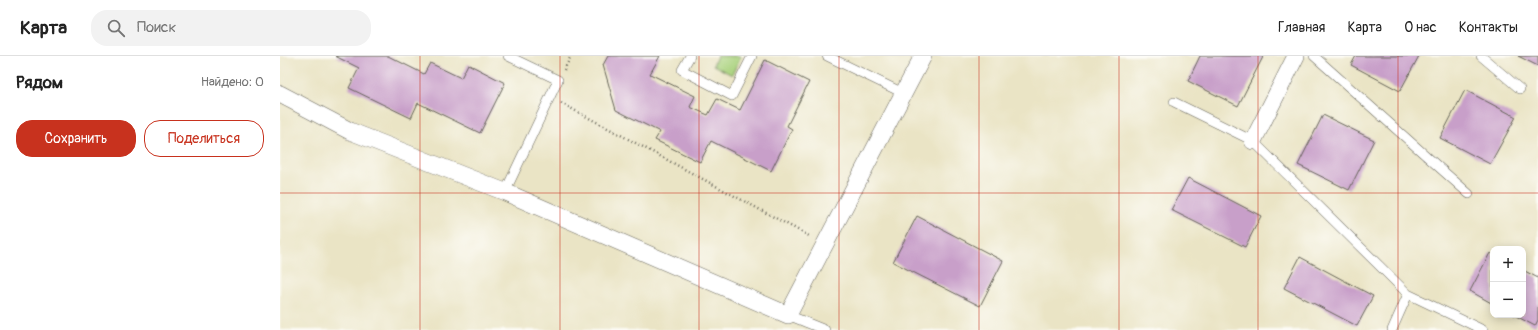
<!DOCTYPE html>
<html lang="ru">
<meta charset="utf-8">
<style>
:root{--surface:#fff;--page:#f2f2f2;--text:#222;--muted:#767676;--line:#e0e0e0;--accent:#c8321e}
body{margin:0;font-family:Pangolin,sans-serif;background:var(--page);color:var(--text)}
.controls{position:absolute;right:12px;bottom:12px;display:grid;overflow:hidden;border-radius:8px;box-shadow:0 2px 10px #0003}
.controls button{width:36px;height:36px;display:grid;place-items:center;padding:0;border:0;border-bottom:1px solid var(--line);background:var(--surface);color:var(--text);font:20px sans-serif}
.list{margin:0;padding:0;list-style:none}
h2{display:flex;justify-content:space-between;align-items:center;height:52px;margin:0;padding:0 16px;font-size:17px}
h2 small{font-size:13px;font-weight:400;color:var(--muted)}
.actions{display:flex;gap:8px;padding:12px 16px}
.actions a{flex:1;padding:9px 0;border:1px solid var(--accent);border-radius:16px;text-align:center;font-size:14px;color:var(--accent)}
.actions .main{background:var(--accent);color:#fff}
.icon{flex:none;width:22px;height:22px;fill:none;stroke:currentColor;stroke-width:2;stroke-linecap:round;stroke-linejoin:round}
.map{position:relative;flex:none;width:1258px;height:274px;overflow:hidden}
header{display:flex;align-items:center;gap:24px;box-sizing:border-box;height:56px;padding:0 20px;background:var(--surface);border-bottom:1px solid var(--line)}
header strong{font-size:19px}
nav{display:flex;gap:22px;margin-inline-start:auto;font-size:14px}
.search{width:280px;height:36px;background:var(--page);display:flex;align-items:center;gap:10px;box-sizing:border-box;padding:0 14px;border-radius:16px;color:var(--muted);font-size:15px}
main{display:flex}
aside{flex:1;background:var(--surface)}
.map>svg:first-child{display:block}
</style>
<header>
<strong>Карта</strong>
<div class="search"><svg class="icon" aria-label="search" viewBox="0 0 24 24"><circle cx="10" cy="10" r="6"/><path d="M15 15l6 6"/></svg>Поиск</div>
<nav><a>Главная</a><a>Карта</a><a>О нас</a><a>Контакты</a></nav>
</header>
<main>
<aside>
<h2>Рядом<small>Найдено: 0</small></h2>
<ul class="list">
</ul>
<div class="actions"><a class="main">Сохранить</a><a>Поделиться</a></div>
</aside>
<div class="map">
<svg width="1258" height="274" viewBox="0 0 1258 274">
<rect width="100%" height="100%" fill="#fdfcf7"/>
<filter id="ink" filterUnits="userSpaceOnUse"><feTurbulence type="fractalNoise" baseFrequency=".025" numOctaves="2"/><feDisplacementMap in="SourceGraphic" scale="8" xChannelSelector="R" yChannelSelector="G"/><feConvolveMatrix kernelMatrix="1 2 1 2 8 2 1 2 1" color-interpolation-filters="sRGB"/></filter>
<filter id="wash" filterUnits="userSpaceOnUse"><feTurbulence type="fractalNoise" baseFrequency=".012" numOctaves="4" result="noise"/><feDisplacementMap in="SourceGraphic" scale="16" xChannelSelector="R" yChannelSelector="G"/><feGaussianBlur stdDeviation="0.9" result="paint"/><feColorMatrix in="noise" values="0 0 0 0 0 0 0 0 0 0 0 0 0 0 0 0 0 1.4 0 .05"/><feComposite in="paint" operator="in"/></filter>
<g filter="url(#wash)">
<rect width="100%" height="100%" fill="#eae4c5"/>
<path fill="#a8d17c" stroke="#62764c" d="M437,0H461L452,19L433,9Z"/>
<g id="blocks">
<path fill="#c89fc9" d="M55,0H108L144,18L150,7L181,22L188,8L225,27L200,77L138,47L131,62L69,32L79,12Z
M328,0H380L370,18L415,40L410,51L428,59L437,43L460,54L485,4L529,26L507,70L512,73L491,115L431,85L420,106L375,84L380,76L336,54L323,9Z
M920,0H981L983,1L958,50L908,25Z
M1076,0H1139L1120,35L1071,9Z
M1238,0H1258V10Z
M1185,34L1236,61L1210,108L1160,82Z
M1043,59L1094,84L1069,134L1018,109Z
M908,122L981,160L965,191L891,154Z
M637,160L723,205L700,250L613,206Z
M1210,197L1213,199V248L1190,235Z
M1020,201L1093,240L1077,270L1004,232Z
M1243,214L1258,222V264L1255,270L1234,259H1243Z"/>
</g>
</g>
<g filter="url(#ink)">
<use href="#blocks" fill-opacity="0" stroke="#646257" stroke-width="1"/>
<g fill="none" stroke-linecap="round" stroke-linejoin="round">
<defs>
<path id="service" d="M410,0L402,14L452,40L472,0
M547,0L623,37
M1034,0L1189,138
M1201,0L1240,33
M894,46L973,85L1128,238L1203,274
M225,136L278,24L228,0
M508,259L545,274
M1112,274L1128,238"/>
<path id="minor" d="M0,38L70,75L225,136L508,259L643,0
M973,85L1016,0"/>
</defs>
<use href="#service" stroke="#646257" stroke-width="10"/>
<use href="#minor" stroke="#646257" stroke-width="18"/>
<path stroke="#646257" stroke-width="2.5" stroke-dasharray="1 3" stroke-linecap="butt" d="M284,14L291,0
M281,47L531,181"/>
<use href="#service" stroke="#fff" stroke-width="9"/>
<use href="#minor" stroke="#fff" stroke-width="17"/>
</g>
</g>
<path fill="none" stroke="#c8321e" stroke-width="1" stroke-opacity="0.55" d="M140,0V274M280,0V274M419,0V274M559,0V274M699,0V274M839,0V274M978,0V274M1118,0V274M0,137H1258"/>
</svg>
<div class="controls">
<button>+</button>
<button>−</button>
</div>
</div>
</main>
